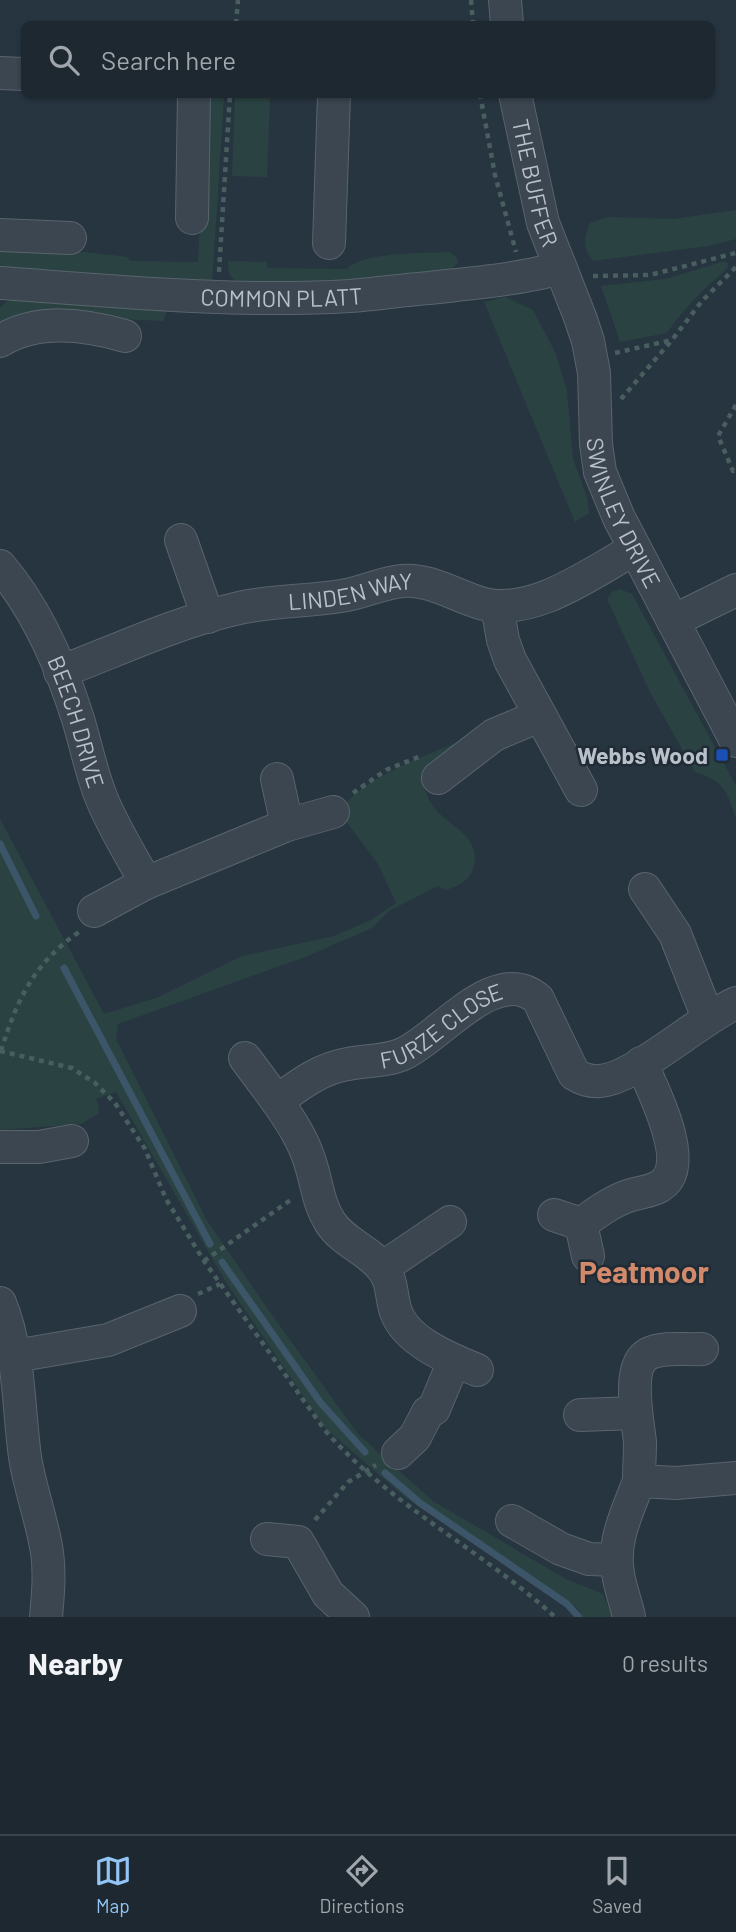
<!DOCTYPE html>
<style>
:root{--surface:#1d2830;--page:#2a343c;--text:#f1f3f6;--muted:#a0a6ab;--line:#3b444c;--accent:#92c5f5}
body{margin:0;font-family:Barlow,sans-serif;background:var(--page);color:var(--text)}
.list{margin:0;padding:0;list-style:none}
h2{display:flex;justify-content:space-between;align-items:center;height:91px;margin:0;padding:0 28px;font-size:30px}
h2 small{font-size:23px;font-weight:400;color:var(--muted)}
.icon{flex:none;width:38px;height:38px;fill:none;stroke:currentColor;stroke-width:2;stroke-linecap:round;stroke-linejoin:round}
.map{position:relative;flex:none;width:736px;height:1617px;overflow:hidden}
.search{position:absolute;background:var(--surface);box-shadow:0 2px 5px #0004;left:21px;right:21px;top:21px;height:77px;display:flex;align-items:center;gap:18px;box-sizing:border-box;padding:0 24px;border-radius:10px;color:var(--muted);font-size:26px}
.sheet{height:217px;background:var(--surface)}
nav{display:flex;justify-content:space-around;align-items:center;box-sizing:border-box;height:98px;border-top:2px solid var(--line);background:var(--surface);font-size:19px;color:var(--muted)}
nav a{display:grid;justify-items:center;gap:4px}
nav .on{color:var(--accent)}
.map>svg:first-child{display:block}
</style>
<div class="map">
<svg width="736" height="1617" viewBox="0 0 736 1617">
<rect width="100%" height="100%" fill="#273540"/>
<path fill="#2a4342" d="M206,97L224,98L212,284L0,272V248L75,251L128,257L129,261L198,262Z
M235,97L270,98L267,177L232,176Z
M736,210V239L708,246L593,261C583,248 583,238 590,223L608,217L673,219Z
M450,252L457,258L458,263L446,273L351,281L237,282C228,275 228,271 228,261L267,262V268L347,269C360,252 428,253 450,252Z
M722,262H726L728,264L727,269C704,288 684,308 667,333L620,342L601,286L665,279Z
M505,297L533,310L556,354L567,391L573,459L587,497L589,513L575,522L484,302Z
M11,299L168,308L163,321L54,316L0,335V307Z
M620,589L632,594L736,786V819C727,791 724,781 695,772L650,692L607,599L612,592Z
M473,736L423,781C425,792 429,802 437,811C454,829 480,837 474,866C471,880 458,886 446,890L438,886L389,911L372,928L305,957L118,1024L116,1039L206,1219L270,1312L358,1434L433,1501L566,1579L603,1594L613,1617H583L578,1609L406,1498L325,1428L226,1282L116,1092L96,1099L99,1108L98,1114L81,1124L0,1130V819L104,1014L156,998L242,956L334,936L371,920L396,903L378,864L339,812C361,777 435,752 473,736Z"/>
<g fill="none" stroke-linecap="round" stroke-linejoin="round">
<path stroke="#3d5568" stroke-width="7" d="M0,844L36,916
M64,968L210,1244
M222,1262L320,1402L365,1452
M385,1473L420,1503L567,1604L579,1617"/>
<defs>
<g id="minor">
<path d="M505,0L507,24"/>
<path d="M0,73L24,74"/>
<path id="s1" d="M515,94L543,223L580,317L588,341L594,373L596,444L600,472L619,518L736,741"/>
<path d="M192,218L194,94"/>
<path d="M0,235L70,238"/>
<path d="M329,243L334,94"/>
<path id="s2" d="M0,283C116,291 233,303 350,296C376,294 403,290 429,288C473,283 516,280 560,268"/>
<path d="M0,341C38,318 84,324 125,336"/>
<path d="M181,540L208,617"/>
<path id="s3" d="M0,566C37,609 61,665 78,719C86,745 91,772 101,797C113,827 131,855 146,883L287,825L333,812"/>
<path d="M497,606L503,640L510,660L581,790"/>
<path d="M673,621L736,590"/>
<path id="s4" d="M60,672C118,650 175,623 235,609C270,600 305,602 341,596C362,593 381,583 402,581C430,578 457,597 484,604C535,616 592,572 635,549"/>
<path d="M438,778L494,735L539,716"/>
<path d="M277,779L287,825"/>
<path d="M645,889L675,934L708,1018"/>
<path d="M94,911L146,883"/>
<path d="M245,1058L277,1101"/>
<path d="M0,1147H39L72,1141"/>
<path d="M554,1215L581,1224C596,1213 611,1202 628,1196C639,1192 651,1192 660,1186C693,1166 652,1088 641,1063"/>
<path d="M581,1224L588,1256"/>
<path d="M382,1268L450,1222"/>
<path d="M0,1303C20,1352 18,1406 25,1457C30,1489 42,1520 47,1552C50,1574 48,1595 46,1617"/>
<path d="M15,1356L108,1340L180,1311"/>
<path id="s5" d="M477,1370C450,1359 407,1342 396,1312C391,1298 393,1284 385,1272C371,1250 344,1244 330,1222C318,1203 317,1183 310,1162C303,1139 290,1120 277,1101C299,1085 321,1068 348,1064C367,1060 387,1062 405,1053C442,1035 496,963 538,999L574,1074C582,1079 590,1082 600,1081C636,1078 698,1020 736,1003"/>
<path d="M580,1415L636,1413"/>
<path d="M398,1453L415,1437L428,1412L434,1409L454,1361"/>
<path d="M639,1481C639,1468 640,1455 640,1442C638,1422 626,1366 648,1354C663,1346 686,1350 702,1349"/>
<path d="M512,1521L561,1549L589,1559L616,1560"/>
<path d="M267,1539L298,1542L328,1594L353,1617"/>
<path d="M629,1617C626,1602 620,1588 618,1573C612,1541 628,1510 639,1481L676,1483L736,1478"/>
</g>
</defs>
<use href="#minor" stroke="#59646d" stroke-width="34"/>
<path stroke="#495f5f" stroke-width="4.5" stroke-dasharray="5 5" stroke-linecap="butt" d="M471,0L473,24
M236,24L238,0
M480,94L495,175L516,252
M219,272L230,94
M593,276L650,275L736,253
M615,353L672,340
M621,399L672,340L702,301L736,267
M736,405L718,436L733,471L736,470
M353,793L386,770L421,756
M0,1051L72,1068L95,1083L115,1103L145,1149L166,1199L204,1261L324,1429C389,1505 482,1550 555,1617
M1,1051C17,1000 33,964 79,932
M204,1261L292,1199
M198,1294L220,1284
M315,1520L348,1482L376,1465"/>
<use href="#minor" stroke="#3b4650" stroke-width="32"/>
</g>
<rect fill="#1a4fb4" stroke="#202b35" stroke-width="2.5" x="715" y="748" width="14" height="14" rx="3.5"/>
<g text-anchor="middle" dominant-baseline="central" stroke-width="5" stroke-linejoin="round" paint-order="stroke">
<g font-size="23" fill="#b8c1ca" stroke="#202b35">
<text stroke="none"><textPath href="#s1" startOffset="91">THE BUFFER</textPath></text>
<text stroke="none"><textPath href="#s2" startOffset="282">COMMON PLATT</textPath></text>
<text stroke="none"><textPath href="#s1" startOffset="436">SWINLEY DRIVE</textPath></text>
<text stroke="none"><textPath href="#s4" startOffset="303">LINDEN WAY</textPath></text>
<text stroke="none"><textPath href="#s3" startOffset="175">BEECH DRIVE</textPath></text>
<text stroke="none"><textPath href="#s5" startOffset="536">FURZE CLOSE</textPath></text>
</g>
<g font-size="23" font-weight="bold" fill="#b8c1ca" stroke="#202b35" text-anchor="end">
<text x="708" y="755">Webbs Wood</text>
</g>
<g font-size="30" font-weight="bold" fill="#d28a6b" stroke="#202b35">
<text x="644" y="1271">Peatmoor</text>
</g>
</g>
</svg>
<div class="search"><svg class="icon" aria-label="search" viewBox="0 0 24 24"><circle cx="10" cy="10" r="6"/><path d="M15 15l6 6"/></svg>Search here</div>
</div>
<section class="sheet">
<h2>Nearby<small>0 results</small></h2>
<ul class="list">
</ul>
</section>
<nav>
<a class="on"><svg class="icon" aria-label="map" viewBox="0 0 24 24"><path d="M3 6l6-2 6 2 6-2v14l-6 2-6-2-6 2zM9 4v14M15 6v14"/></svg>Map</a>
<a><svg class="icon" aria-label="directions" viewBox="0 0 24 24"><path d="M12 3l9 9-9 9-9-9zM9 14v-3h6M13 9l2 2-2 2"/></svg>Directions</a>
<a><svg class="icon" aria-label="saved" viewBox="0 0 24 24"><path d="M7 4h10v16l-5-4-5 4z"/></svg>Saved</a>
</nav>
